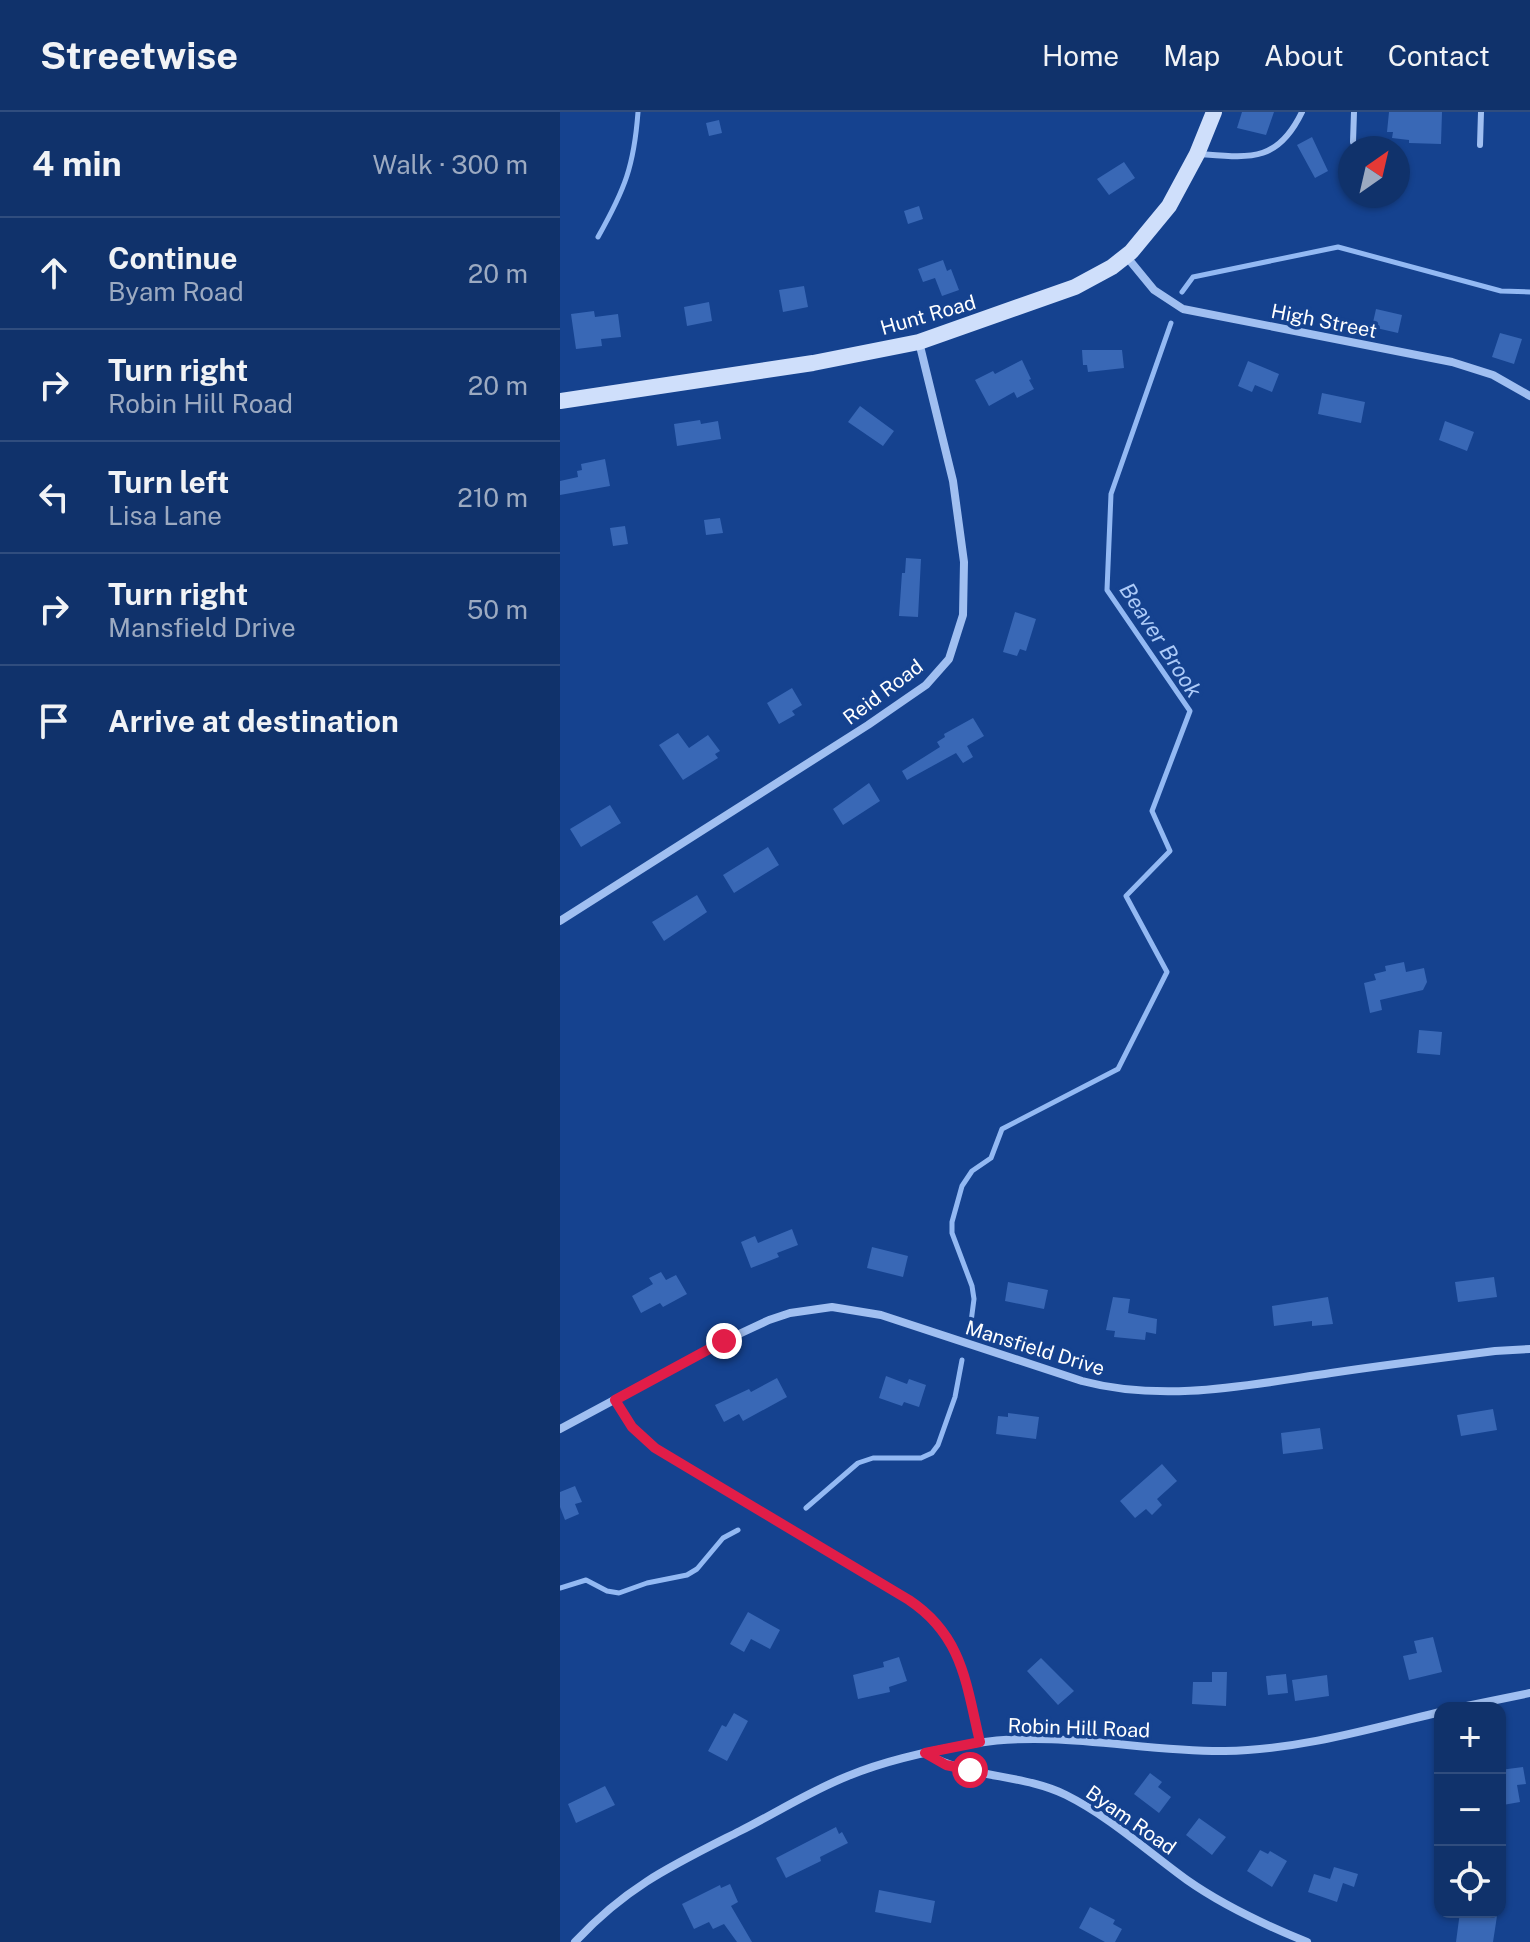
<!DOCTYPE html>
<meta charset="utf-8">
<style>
:root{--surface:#10326b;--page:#193a71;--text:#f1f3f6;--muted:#9caac1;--line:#304d7e}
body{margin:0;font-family:"Public Sans",sans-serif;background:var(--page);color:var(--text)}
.controls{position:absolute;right:24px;bottom:24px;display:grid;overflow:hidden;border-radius:16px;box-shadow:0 2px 6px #0004}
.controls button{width:72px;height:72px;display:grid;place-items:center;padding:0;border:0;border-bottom:2px solid var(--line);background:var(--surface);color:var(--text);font:40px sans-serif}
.compass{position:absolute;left:778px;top:24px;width:72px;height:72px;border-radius:50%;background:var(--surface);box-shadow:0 2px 6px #0004;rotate:34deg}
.stop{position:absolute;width:24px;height:24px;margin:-18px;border:6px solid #e11d48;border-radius:50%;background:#fff}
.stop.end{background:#e11d48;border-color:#fff;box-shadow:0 2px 8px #0008}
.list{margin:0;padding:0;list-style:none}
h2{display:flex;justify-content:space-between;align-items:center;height:104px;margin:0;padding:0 32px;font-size:34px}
h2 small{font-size:26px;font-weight:400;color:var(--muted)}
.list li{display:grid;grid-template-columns:52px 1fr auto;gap:24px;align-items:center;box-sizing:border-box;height:112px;padding:0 32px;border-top:2px solid var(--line)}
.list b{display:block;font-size:30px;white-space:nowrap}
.list p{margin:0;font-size:26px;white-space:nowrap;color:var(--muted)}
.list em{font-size:26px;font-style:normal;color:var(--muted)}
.icon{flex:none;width:44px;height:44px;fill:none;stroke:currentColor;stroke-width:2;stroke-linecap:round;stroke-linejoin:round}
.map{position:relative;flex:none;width:970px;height:1830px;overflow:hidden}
header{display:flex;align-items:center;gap:48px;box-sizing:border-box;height:112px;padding:0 40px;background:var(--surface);border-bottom:2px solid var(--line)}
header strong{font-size:38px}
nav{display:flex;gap:44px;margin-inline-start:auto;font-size:28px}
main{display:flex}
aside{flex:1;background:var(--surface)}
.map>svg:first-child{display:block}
</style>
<header>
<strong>Streetwise</strong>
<nav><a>Home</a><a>Map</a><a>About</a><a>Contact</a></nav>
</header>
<main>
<aside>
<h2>4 min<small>Walk · 300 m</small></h2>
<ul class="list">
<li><svg class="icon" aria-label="ahead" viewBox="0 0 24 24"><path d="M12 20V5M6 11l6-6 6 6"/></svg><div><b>Continue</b><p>Byam Road</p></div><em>20 m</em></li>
<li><svg class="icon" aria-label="right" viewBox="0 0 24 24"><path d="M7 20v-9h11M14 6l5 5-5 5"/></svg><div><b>Turn right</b><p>Robin Hill Road</p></div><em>20 m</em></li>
<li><svg class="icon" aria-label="left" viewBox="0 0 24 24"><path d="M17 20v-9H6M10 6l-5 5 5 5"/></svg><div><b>Turn left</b><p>Lisa Lane</p></div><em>210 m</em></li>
<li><svg class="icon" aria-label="right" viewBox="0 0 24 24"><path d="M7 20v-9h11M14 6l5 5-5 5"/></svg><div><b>Turn right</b><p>Mansfield Drive</p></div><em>50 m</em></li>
<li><svg class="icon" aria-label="arrive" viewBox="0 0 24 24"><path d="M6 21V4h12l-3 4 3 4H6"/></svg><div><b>Arrive at destination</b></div></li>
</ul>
</aside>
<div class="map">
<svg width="970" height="1830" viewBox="0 0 970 1830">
<rect width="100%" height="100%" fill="#15428f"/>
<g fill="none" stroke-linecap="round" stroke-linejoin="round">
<path stroke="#93b9f3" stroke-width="5" d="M38,125C65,77 74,54 78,0
M622,180L633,165L778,135L941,179L970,180
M411,1210L414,1187L412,1174L392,1121V1110L402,1074L412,1059L431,1046L442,1017L558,957L607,860L566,784L610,739L592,699L630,599L547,478L551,382L611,211
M246,1396L298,1351L313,1346H361L372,1341L378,1333L395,1285L402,1248
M0,1476L26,1468L47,1479L59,1481L87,1471L127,1463L137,1457L163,1426L178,1418"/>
</g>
<path fill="#3968b6" d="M682,0H714L706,23L677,16Z
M829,0H882L881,32L849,31V28L832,26L833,20H827Z
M159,8L162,21L149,24L146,11Z
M752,25L768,59L755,66L737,33Z
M564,50L575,66L549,83L537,67Z
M359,94L363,107L348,112L344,99Z
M383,148L387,159L391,157L399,178L382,184L375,166L363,170L358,157Z
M244,174L248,195L223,200L219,178Z
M149,190L152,209L127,214L124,195Z
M816,197L842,203L838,221L812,215Z
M34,199L35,205L58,202L61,225L41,227L42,234L16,237L11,202Z
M940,221L962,227L954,252L932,245Z
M522,238H562L564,256L528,260L527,253H523Z
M462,248L471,267L469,268L474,277L457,286L454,280L429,294L415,268L433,259L435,262Z
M688,249L719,262L712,280L695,273L692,280L678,274Z
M762,281L805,290L801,311L758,302Z
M300,294L334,319L323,334L288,310Z
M140,308L141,312L158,309L161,327L117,334L114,312Z
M885,309L914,320L907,339L879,328Z
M45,347L50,374L0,383V369L18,365L17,359L22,358L21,352Z
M160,406L163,421L146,423L144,408Z
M65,414L68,432L53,434L50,416Z
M346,446L361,447L358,505L339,504L342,461H345Z
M455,500L476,507L466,539L460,537L457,544L443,540Z
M232,576L242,593L232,599L235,603L219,612L207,591Z
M413,606L424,624L407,634L413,645L403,651L396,641L347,668L342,659L380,635L377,630L385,625L384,622Z
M118,621L129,636L148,623L160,639L155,642L158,646L123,668L99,633Z
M309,671L320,689L283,713L273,697Z
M50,693L61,711L21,735L10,717Z
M208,735L219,753L174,781L163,763Z
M137,783L147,800L104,829L92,810Z
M844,850L846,860L864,856L867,870L863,878L820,888L822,898L810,901L804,871L816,868L814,862L826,859L825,854Z
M859,918L882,920L880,943L857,941Z
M232,1117L238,1133L217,1141L219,1145L191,1156L181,1130L195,1124L198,1131Z
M312,1135L348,1144L343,1165L307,1156Z
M101,1160L106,1168L116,1163L127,1182L103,1195L100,1191L81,1201L72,1184L93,1172L89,1166Z
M934,1165L937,1185L898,1190L895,1170Z
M448,1170L488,1178L484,1197L445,1189Z
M553,1185L570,1187L568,1201L597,1207L596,1222L586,1220L585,1228L554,1225L555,1219L546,1218Z
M768,1185L773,1212L752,1214V1209L714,1214L712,1194Z
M326,1264L347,1272L349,1267L366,1273L359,1295L344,1290L342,1294L319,1286Z
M217,1266L227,1285L183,1309L179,1302L164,1310L155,1293L189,1277L191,1280Z
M933,1297L937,1318L901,1324L897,1303Z
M448,1301L479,1305L476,1327L436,1322L438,1304L448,1305Z
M760,1316L763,1337L723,1342L721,1321Z
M602,1352L617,1369L597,1387L602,1393L592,1403L586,1397L575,1406L560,1389Z
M15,1374L22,1390L15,1392L19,1402L5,1408L0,1395V1380Z
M188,1500L220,1518L210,1537L191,1527L184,1540L170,1532Z
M873,1525L882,1560L849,1568L843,1544L857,1541L854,1529Z
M339,1545L347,1569L329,1575L330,1580L298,1587L293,1563L324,1555L323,1550Z
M481,1546L514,1579L498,1593L467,1559Z
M652,1560H667L666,1594L632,1592L633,1570H652Z
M726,1562L728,1581L708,1583L706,1564Z
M767,1563L769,1584L735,1589L732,1568Z
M174,1601L188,1609L167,1649L148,1639L162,1613L166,1615Z
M963,1655L966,1672L957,1673L960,1690L943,1693L940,1658Z
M590,1661L602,1670L598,1675L611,1685L599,1701L574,1682Z
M45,1674L55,1693L16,1711L8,1692Z
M639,1706L666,1725L652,1743L626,1723Z
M276,1715L279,1722L282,1720L288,1731L260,1745L261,1749L226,1766L216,1746Z
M700,1738L708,1742L710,1739L727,1749L712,1775L687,1759Z
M774,1755L798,1762L794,1775L783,1771L777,1790L748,1780L754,1762L770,1767Z
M170,1772L178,1790L171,1794L192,1830H177L164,1812L153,1817L149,1810L134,1817L122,1792L160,1773L161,1776Z
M319,1778L375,1789L371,1811L315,1800Z
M530,1795L555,1808L553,1812L562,1817L555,1830H545L519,1816Z
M900,1800L937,1804L933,1830H896Z"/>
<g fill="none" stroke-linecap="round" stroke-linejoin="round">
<path stroke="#a0bff1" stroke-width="6" d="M793,30L794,0
M920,33L921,0
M641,42C691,46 718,50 742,0"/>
<path stroke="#a0bff1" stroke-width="8" d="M566,144L594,178L623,197L892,250L933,263L970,284
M0,809L308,613L366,573L389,547L403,503L404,450L393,369L359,230
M55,1288L72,1315L95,1336L349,1488C403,1525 406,1571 420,1630
M0,1317L164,1229L209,1208L230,1201L272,1195L321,1203L522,1269C605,1291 688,1273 771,1261C825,1253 880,1246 935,1239L970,1237
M897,1596L970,1581
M365,1641C408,1667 461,1661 506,1683C550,1705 587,1739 627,1768C664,1794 705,1813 747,1830
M15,1830C67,1774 113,1753 180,1719C216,1701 250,1679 288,1664C329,1647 373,1638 417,1631C499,1618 583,1640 665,1639C738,1638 810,1617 880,1600"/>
<path stroke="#cfdffb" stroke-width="16" d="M0,289L253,251L359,230L515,175L552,155L571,140L609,94L637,42L654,0"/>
</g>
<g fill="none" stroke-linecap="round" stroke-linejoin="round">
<path stroke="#e11d48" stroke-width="10" d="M164,1229L55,1288L72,1315L95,1336L349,1488C403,1524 406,1572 420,1630L365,1641L386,1653L410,1658"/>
</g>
<g text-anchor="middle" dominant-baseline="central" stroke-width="7" stroke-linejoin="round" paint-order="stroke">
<g font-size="20" fill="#fff" stroke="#15428f">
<text transform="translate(368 203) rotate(-16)">Hunt Road</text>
<text transform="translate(764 209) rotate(11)">High Street</text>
<text transform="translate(323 580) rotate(-37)">Reid Road</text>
<text transform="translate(475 1236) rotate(17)">Mansfield Drive</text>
<text transform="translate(519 1616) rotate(2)">Robin Hill Road</text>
<text transform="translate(571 1708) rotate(35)">Byam Road</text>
</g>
<g font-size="22" font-style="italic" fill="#accaf8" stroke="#15428f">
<text transform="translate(601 528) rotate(57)">Beaver Brook</text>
</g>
</g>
</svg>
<div class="controls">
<button>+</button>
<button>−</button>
<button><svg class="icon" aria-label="locate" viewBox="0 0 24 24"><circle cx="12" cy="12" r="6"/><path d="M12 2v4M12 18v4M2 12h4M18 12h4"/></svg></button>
</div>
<svg class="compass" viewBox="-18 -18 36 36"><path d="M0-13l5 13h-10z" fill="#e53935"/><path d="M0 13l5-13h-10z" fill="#9caac1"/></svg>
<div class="stop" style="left:410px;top:1658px"></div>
<div class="stop end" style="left:164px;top:1229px"></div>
</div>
</main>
